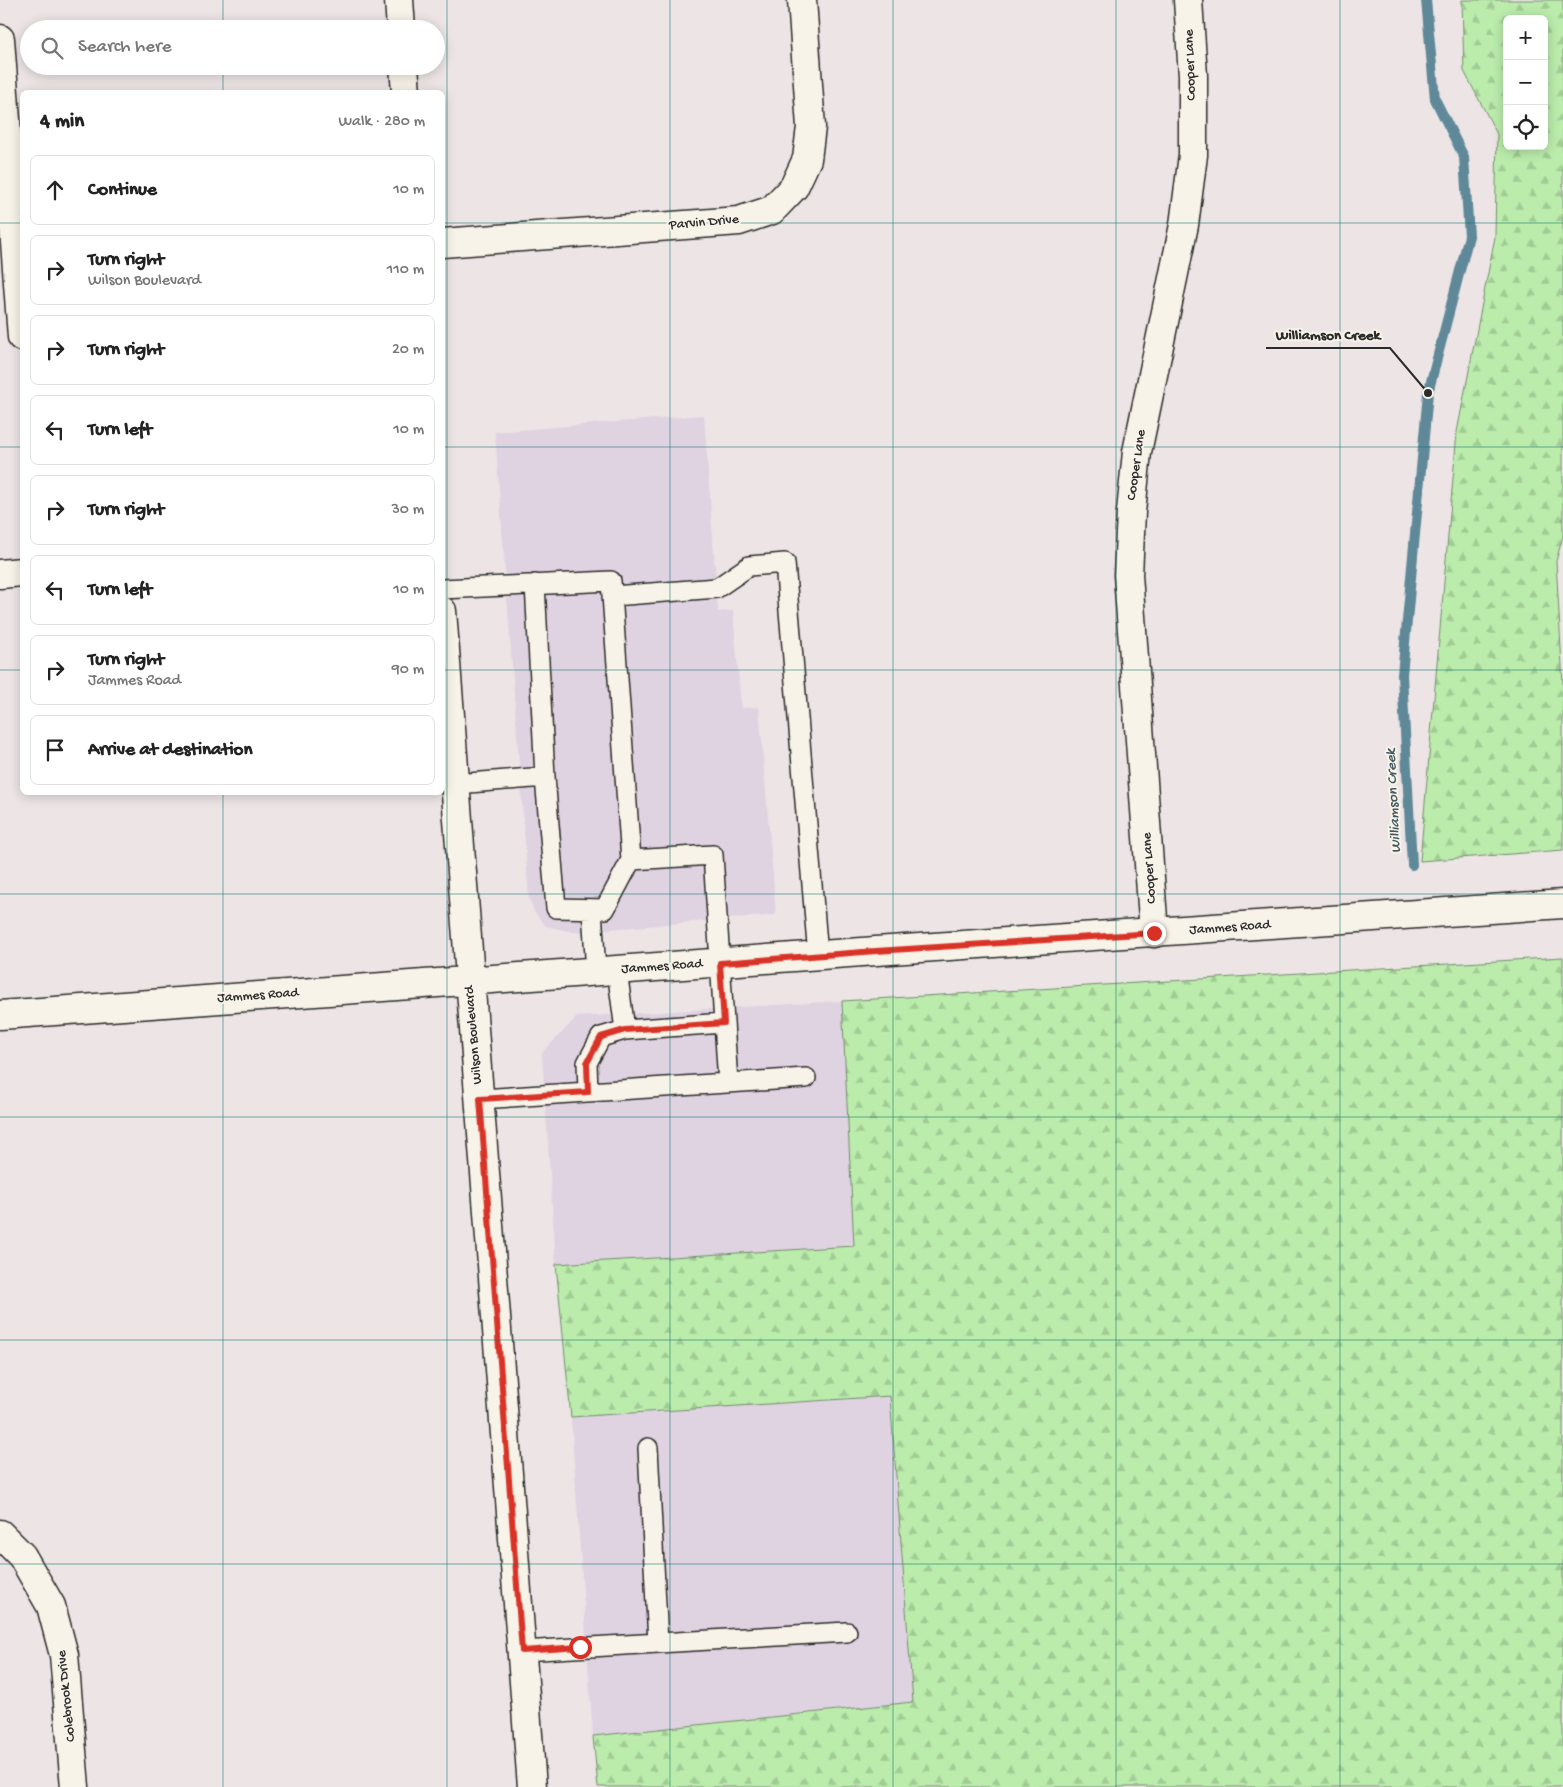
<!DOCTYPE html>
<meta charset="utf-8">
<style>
:root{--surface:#fff;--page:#f6f6f6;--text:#222;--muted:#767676;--line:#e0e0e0}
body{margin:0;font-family:"Gochi Hand",sans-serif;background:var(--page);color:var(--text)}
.controls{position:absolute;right:15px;top:15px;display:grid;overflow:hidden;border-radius:8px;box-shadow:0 2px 12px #0003}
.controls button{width:45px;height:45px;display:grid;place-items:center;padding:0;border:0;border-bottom:1px solid var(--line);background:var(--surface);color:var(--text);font:25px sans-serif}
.stop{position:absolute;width:15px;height:15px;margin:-11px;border:4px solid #d93025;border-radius:50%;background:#fff}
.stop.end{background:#d93025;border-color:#fff;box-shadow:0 1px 5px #0008}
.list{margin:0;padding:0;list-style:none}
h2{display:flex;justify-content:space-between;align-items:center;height:65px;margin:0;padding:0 20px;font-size:21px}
h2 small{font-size:16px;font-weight:400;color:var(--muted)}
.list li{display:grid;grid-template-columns:32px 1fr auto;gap:15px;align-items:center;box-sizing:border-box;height:70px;margin:0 10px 10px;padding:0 10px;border:1px solid var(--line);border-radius:8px}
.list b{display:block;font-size:19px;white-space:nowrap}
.list p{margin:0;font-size:16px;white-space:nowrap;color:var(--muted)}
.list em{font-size:16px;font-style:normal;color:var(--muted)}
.icon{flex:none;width:28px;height:28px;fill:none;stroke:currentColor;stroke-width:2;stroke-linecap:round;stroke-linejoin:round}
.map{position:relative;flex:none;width:1563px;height:1787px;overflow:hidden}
.search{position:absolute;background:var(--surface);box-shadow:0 2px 12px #0003;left:20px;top:20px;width:425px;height:55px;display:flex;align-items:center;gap:12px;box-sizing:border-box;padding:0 18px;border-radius:28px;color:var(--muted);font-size:19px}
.panel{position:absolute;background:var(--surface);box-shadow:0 2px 12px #0003;left:20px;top:90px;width:425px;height:705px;border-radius:8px}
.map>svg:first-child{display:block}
</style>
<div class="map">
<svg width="1563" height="1787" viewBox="0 0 1563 1787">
<defs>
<pattern id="forest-firs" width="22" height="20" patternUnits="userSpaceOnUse" patternTransform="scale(1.25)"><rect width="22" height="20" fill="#bbecac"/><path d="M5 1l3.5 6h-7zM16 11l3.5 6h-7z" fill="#a1cb94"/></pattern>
</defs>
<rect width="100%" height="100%" fill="#ece4e5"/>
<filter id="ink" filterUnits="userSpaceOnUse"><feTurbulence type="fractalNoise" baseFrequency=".02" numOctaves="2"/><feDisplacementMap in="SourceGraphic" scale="10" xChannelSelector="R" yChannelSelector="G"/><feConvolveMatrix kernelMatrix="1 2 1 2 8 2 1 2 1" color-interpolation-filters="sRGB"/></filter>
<g filter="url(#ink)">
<path fill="#dfd2e1" d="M704,415L718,612L733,611L741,708L759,707L776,915L574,932L546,926L535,913L529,898L495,432Z
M842,1001L854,1246L556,1264L542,1053L577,1017Z
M890,1396L913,1702L593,1736L571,1417Z"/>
<path fill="url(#forest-firs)" stroke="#738c6c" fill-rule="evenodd" d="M1462,0H1563V536L1556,561L1563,684V850L1420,861L1457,432L1495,237L1497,134L1464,71ZM1507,19H1544V146H1507Z
M1563,957V1787H598L593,1736L913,1702L890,1396L571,1417L556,1264L854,1246L842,1001Z"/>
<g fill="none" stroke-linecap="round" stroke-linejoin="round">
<path stroke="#5e8898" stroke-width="10" d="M1412,865L1402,675L1428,393L1469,236L1464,157L1435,99L1426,0"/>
<defs>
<path id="lane" d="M535,584L545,777L556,908L605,909L631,860
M442,589L611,581L631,860L713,855L728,1083
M613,596L717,588L749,566L785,563L818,956
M456,784L545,777
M592,910L596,972
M617,970L625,1030L724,1023
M588,1092L587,1063L601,1037L625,1030
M480,1099L806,1078
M648,1448L658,1643
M522,1651L847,1632"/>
<path id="street" d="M0,39L22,337
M442,243L739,221L772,210L794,187L807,159L811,127L802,0
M0,574L22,572
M1154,933L1128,575L1131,512L1137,452L1184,225L1193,155V76L1188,0
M0,1534L22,1556L51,1606L64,1655L75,1787"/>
<path id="secondary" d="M399,0L401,29
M404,66L406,92
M442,611L532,1787
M0,1015L876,951L1563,904"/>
</defs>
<use href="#lane" stroke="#2b2b2b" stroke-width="22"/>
<use href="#street" stroke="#2b2b2b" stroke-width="31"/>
<use href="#secondary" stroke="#2b2b2b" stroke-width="31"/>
<use href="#lane" stroke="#f7f3e8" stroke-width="19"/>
<use href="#street" stroke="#f7f3e8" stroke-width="28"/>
<use href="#secondary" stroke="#f7f3e8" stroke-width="28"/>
</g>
</g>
<g fill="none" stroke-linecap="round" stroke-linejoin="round" filter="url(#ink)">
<path stroke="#d93025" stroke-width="6" d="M580,1647L522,1651L480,1099L588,1092L587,1063L601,1037L625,1030L724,1023L720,963L876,951L1154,933"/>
</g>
<path fill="none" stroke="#0f766e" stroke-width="1" stroke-opacity="0.55" d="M223,0V29M447,0V1787M670,0V1787M893,0V1787M1116,0V1787M1340,0V1787M223,66V92M0,223H22M442,223H1563M0,447H22M442,447H1563M0,670H22M442,670H1563M223,792V1787M0,894H1563M0,1117H1563M0,1340H1563M0,1564H1563"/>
<g text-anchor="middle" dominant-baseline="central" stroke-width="4" stroke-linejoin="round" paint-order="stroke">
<g font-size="14" fill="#2b2b2b" stroke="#f7f3e8">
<text transform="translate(1191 65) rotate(-92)">Cooper Lane</text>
<text transform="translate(704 223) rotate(-5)">Parvin Drive</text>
<text transform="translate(1137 465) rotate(-82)">Cooper Lane</text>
<text transform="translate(1150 868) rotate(-94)">Cooper Lane</text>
<text transform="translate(1230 928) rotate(-4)">Jammes Road</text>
<text transform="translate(662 967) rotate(-4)">Jammes Road</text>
<text transform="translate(258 996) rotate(-4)">Jammes Road</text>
<text transform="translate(474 1035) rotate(-95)">Wilson Boulevard</text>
<text transform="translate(67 1696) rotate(-96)">Colebrook Drive</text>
</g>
<g font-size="15" font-style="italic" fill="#445a62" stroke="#f7f3e8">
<text transform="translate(1394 801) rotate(-93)">Williamson Creek</text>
</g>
</g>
<path fill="none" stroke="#2b2b2b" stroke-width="2" d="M1428 393L1390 348H1266"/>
<circle fill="#2b2b2b" stroke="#f7f3e8" stroke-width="2" cx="1428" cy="393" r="5"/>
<g font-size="15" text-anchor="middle" font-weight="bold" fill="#2b2b2b" stroke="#f7f3e8" stroke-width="4" stroke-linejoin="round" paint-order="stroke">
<text x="1328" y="339">Williamson Creek</text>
</g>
</svg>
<div class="controls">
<button>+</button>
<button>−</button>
<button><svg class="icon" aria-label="locate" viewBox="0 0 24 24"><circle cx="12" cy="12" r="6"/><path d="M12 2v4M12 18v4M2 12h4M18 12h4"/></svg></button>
</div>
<div class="stop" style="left:580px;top:1647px"></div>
<div class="stop end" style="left:1154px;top:933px"></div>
<div class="search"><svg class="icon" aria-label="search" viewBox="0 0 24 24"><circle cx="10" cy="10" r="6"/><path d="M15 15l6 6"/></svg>Search here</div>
<section class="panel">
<h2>4 min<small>Walk · 280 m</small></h2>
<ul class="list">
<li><svg class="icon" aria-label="ahead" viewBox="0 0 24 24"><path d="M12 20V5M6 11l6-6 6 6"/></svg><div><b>Continue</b></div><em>10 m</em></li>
<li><svg class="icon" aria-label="right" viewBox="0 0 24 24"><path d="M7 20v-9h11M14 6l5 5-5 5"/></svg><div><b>Turn right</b><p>Wilson Boulevard</p></div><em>110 m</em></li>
<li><svg class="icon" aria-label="right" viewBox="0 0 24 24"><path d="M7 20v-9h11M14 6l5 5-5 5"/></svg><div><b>Turn right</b></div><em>20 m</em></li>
<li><svg class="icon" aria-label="left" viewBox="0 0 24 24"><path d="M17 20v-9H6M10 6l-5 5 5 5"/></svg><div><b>Turn left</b></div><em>10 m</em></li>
<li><svg class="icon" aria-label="right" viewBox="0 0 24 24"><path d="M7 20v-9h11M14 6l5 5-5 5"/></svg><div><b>Turn right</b></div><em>30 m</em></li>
<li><svg class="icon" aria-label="left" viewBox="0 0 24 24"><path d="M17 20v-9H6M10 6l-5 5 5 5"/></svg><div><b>Turn left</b></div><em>10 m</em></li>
<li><svg class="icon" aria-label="right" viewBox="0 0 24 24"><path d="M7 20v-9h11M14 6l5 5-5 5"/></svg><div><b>Turn right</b><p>Jammes Road</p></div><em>90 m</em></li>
<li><svg class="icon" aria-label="arrive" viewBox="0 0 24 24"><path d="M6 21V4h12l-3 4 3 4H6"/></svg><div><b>Arrive at destination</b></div></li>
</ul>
</section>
</div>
